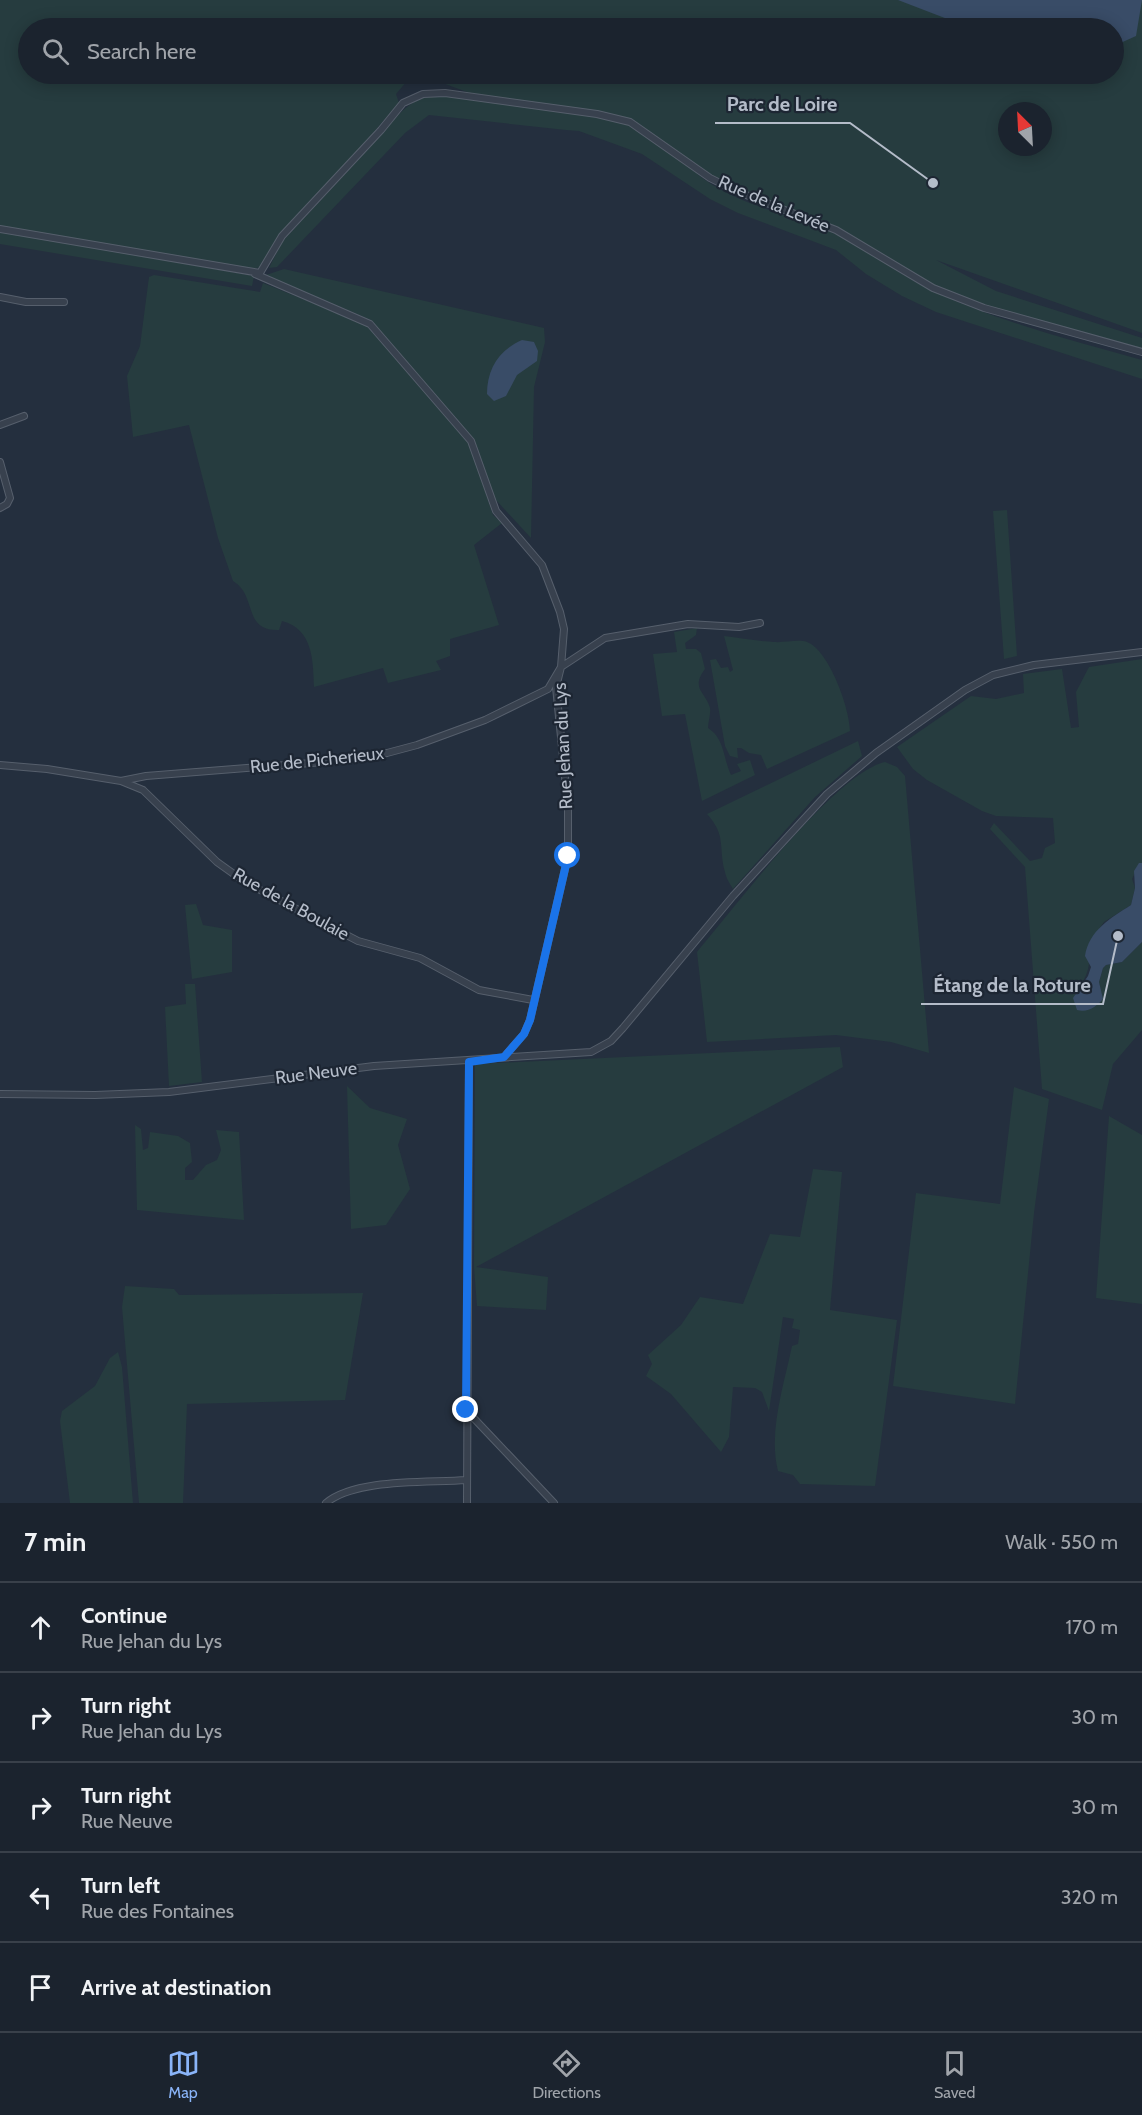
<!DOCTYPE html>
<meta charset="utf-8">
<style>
:root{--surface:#1b232e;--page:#282f3a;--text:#f1f3f6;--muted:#a0a4aa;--line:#39404a;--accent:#8ab4f8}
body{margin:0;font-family:Cabin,sans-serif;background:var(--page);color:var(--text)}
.compass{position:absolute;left:998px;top:102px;width:54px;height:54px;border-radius:50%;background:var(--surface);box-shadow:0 3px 15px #0003;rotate:336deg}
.stop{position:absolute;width:18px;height:18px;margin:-14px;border:4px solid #1a73e8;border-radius:50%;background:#fff}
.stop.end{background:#1a73e8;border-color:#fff;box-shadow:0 2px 6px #0008}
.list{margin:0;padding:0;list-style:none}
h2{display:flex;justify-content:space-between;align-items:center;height:78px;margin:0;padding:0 24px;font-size:26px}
h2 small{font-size:20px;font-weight:400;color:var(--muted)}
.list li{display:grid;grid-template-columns:39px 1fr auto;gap:18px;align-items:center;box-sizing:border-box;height:90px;padding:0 24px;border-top:2px solid var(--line)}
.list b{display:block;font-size:22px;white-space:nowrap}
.list p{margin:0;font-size:20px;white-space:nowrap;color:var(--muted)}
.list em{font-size:20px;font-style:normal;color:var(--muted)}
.icon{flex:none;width:33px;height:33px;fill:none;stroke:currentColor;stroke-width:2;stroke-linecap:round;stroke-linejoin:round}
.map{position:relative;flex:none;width:1142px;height:1503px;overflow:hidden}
.search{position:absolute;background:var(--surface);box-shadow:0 3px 15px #0003;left:18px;right:18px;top:18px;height:66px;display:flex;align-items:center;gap:15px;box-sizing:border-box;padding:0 21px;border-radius:33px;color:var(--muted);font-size:22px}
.sheet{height:528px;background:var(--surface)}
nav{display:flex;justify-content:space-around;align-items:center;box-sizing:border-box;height:84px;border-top:2px solid var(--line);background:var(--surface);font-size:16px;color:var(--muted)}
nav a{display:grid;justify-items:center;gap:3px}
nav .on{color:var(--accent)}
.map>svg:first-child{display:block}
</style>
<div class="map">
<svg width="1142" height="1503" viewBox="0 0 1142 1503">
<rect width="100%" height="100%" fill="#242f3e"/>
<path fill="#263c3f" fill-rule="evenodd" d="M0,0H1142V333L936,260L996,291L1142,338V350L984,306L936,287L828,224L697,174C733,203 784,213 826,230C863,245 894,272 929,289C996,321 1071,340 1142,360V379L936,312L902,296L866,274L836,250L738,213L710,199L642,154L579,131L566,130L429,115L405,133L277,267L269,268L282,242L386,130C422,81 444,96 497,103L418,74H1114V28H28V74H413L396,94L399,103C380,124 363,146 343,166C314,198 280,227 261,267L251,269L0,226ZM1007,111H1043V147H1007Z
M0,231L254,276L252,286L0,244Z
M284,269L544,328L545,342L534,387L531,538L495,499L474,440L371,320L266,275Z
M154,275L260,292L263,283L367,325L469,443L493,515L502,523L474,545L499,625L450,639V656L436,661L441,670L388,683L383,668L314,687C313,660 313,629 282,621L279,630C242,631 258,596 233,581L218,538L189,425L133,437L127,376L140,346L149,277Z
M1007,510L1017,656L1004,659L993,511Z
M697,628L696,635L685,643L686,649H696L701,653L705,669C690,689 706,692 710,708C711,714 708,722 708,728C725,739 723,758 731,775L741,771L737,764L750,760L755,775L702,801L685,714L662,716L653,654L677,652L674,632Z
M724,636C740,638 758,641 774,642C784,643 798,639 807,642C829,650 850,709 850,731L767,769L761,755L749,753L741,748H737L738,758L730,756L725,746L710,660L716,659L721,668L728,667L730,672L733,670Z
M1142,659V863L1139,864L1132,879L1135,888L1131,905L1104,922L1089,943C1090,964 1090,973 1077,990L1102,999L1099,982L1103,968L1106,965L1122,962L1142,942V1030L1113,1064L1102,1110L1042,1089L1025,867L990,829L994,823L1030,861L1042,858L1045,848L1055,843L1053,818L996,816L982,811L927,780L913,769L897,747L971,696L996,699L1024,693L1023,674L1062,669L1071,728L1079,727L1076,692L1089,667Z
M858,741L862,756L815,797L733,889C730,884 726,878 725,872C718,847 727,836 707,814Z
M885,762L897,767L905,776L929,1053L891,1042L836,1035L707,1042L697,952C734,909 835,773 885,762Z
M196,904L203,925L232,930V972L192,979L185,905Z
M185,984H195L202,1082L169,1086L165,1007L186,1004Z
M840,1047L843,1067L476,1267L548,1277L546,1310L477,1306L474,1267L475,1064Z
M347,1086L370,1108L407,1119L398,1145L410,1189L386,1225L351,1229Z
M1014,1087L1049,1099L1034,1213L1015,1404L893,1386L916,1193L1000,1204Z
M1109,1116L1142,1135V1304L1096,1298Z
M135,1125L141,1129L143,1150L148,1148L150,1132L178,1136L190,1143L192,1162L185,1168V1180H193L206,1165L217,1160L221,1150L216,1130L239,1132L244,1220L137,1210Z
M813,1169L842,1172L830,1310L897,1320L875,1486L800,1484L793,1475L778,1471C768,1432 784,1385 792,1346L798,1344L800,1330L792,1328L794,1319L783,1317L769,1411L762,1392L755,1388L733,1387L729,1437L721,1452L671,1394L646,1376L652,1364L648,1355L681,1325L700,1297L743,1304L770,1234L800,1237Z
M125,1286L174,1289L179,1295L363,1293L345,1400L187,1404L183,1503H139L122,1307Z
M118,1352L122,1367L133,1503H70L60,1421L62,1411L95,1386L110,1358Z"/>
<path fill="#394c67" d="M898,0H1142L1136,36L1116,45H1114V28H985L950,20Z
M522,340L534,342L538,351L537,361L517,375L506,396L494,401L487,394C487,369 499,350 522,340Z
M1139,863H1142V942L1122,962L1106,965L1103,968L1099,982L1103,999C1096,1007 1088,1013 1077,1010L1073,998L1088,976L1091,967L1085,956C1089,930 1111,918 1131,905L1135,888L1134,871Z"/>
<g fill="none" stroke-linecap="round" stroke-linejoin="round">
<defs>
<path id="minor" d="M0,229L260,273L282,236L381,130L403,103L423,94L445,93L597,114L630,122L710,178L736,191L836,230L933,288L984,308L1142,352
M255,274L370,324L471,441L496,511L542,565L560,612L564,629L561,667L556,687L568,807V856L530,1020L524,1034L504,1057
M0,297L26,302H64
M0,425L24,416
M0,462L10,498L7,504L0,508
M0,765L47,769L121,781L143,790L217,862L245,882L358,941L420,958L479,990L533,1000
M121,781L146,776L349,760L387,753L417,745L485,720L548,689L561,667L605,638L688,624L739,627L760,623
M0,1094L95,1095L169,1092L374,1066L591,1052L611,1041L623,1028L733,896L827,794L876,753L965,690L993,675L1034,665L1142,652
M466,1410L554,1503
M326,1503C356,1478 428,1483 466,1480
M467,1503L469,1062"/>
</defs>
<use href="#minor" stroke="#565f6c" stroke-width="8"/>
<use href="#minor" stroke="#38414e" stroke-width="6"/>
</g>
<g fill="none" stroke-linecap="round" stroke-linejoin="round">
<path stroke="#1a73e8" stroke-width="8" d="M466,1410L469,1062L504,1057L524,1034L530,1020L568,856"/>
</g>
<g text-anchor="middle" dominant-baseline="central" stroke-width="4.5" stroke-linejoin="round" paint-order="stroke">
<g font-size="18" fill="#b4bcc9" stroke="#1d2633">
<text transform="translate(774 204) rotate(23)">Rue de la Levée</text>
<text transform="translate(563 746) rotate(-93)">Rue Jehan du Lys</text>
<text transform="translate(317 760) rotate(-6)">Rue de Picherieux</text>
<text transform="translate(291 904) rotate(29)">Rue de la Boulaie</text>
<text transform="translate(316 1073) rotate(-7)">Rue Neuve</text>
</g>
</g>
<path fill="none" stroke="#b4bcc9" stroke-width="2" d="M933 183L850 123H715M1118 936L1103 1004H921"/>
<g fill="#b4bcc9" stroke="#1d2633" stroke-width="2">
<circle cx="933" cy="183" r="6"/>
<circle cx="1118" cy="936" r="6"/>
</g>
<g font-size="20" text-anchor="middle" font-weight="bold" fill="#b4bcc9" stroke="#1d2633" stroke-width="4.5" stroke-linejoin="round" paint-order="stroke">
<text x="782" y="111">Parc de Loire</text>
<text x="1012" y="992">Étang de la Roture</text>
</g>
</svg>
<svg class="compass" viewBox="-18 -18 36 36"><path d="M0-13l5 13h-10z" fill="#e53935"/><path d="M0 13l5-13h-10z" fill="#a0a4aa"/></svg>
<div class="stop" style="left:568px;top:856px"></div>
<div class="stop end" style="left:466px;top:1410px"></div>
<div class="search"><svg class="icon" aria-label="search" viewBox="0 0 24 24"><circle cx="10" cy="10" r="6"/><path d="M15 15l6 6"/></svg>Search here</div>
</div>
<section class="sheet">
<h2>7 min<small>Walk · 550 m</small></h2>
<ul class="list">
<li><svg class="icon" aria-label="ahead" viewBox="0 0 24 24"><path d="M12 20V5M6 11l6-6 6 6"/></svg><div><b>Continue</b><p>Rue Jehan du Lys</p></div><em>170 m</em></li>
<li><svg class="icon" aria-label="right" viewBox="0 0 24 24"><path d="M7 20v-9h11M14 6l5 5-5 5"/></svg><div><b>Turn right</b><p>Rue Jehan du Lys</p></div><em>30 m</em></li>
<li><svg class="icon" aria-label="right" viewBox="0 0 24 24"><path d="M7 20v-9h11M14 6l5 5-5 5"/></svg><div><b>Turn right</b><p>Rue Neuve</p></div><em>30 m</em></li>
<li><svg class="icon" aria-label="left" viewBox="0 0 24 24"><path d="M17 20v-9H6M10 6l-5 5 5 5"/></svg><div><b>Turn left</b><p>Rue des Fontaines</p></div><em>320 m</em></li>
<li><svg class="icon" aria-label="arrive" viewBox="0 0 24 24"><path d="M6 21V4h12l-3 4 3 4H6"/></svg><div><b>Arrive at destination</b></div></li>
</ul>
</section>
<nav>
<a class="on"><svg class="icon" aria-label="map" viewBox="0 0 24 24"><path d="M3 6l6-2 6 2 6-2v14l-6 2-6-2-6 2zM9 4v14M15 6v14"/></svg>Map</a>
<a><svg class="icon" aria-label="directions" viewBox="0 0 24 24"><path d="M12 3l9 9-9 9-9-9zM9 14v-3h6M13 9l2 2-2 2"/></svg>Directions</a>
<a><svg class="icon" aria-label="saved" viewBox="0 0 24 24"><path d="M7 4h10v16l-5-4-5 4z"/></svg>Saved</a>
</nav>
